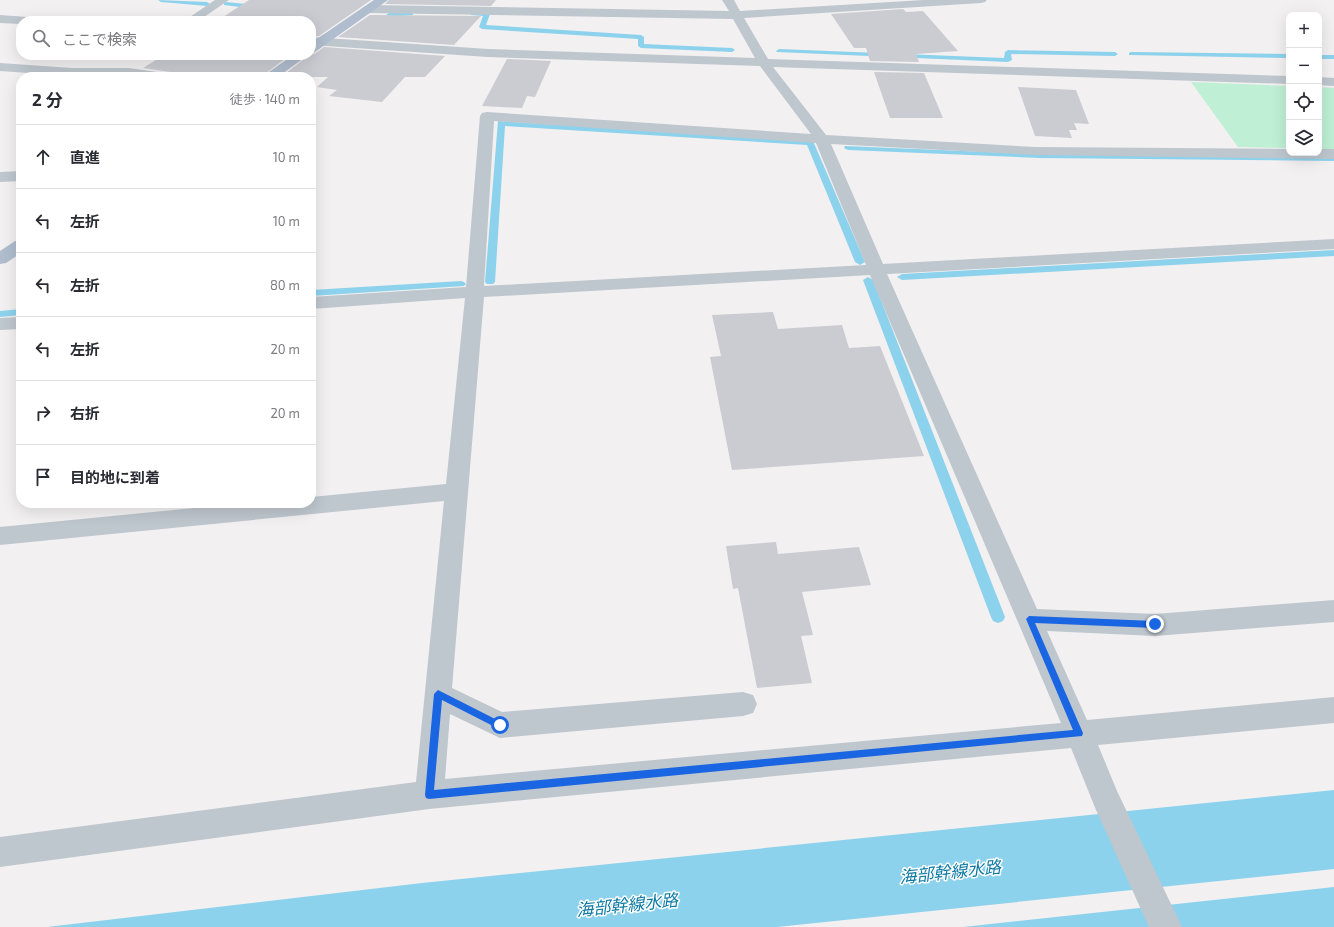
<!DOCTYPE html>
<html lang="ja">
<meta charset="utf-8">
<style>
:root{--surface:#fff;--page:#f7f7f7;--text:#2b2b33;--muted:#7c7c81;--line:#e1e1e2}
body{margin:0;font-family:"Exo 2","Noto Sans JP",sans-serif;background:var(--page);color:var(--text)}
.controls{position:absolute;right:12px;top:12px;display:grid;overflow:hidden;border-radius:8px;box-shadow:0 4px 16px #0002}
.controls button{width:36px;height:36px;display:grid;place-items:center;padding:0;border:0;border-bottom:1px solid var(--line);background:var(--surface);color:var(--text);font:20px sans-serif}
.stop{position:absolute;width:12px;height:12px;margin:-9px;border:3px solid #1a65e2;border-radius:50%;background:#fff}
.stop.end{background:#1a65e2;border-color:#fff;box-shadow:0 1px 4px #0008}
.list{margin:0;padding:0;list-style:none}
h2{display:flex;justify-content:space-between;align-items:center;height:52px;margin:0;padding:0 16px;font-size:17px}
h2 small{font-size:13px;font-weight:400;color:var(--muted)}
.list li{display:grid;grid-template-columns:26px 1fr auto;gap:12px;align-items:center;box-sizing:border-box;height:64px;padding:0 16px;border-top:1px solid var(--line)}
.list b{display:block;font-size:15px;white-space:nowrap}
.list em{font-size:13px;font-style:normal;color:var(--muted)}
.icon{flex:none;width:22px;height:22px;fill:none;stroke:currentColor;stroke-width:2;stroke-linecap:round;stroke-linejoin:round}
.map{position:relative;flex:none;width:1334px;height:927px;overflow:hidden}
.search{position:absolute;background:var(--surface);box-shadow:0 4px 16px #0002;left:16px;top:16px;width:300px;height:44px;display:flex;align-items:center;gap:10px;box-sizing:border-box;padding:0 14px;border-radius:16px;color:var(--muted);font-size:15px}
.panel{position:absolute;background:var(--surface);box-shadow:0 4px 16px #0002;left:16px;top:72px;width:300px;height:436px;border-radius:16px}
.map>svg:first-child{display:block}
</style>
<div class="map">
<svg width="1334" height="927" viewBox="0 0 1334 927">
<rect width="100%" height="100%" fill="#f2f0f0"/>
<path fill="#bfefd5" d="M1191,82L1289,86V148L1238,147Z
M1319,87L1334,88V149H1319Z"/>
<path fill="#8dd2ec" d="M1334,790V869L777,927H47L422,883Z
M1334,887V927H963Z"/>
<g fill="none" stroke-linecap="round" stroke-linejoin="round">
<path fill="#8dd2ec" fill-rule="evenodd" d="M158,0L207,2L210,4L207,6L161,2Z
M226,2L256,5L259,7L256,9L224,5V3Z
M411,12L413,13V15L389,17L386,15L389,13Z
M471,13H489L490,14L486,25L641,35L644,37V44L732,48L735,50L732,52L641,48L638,46V39L482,29L479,27L483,16L471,15Z
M779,49L1004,58L1005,52L1008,50L1115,52L1118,54L1115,56L1011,54L1012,60L1008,62L777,52L776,51Z
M1131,52L1289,54V58L1129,55V53Z
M1319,55H1334V59H1319Z
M498,121L813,141L865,262L860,265L855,262L807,145L505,126L495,282L493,284H487L485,282Z
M845,146L1039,154L1334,157V161L1039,158L848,150L844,148Z
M1334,250V256L902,280L897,277L902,274Z
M868,277L873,280L1005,617L1003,621L998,623L993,621L991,617L863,280Z
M461,281L464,282L466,284L464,286L311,296V290Z
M21,309V315L0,317V311Z"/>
</g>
<path fill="#caccd2" d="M249,0H371L319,36H311V21H217Z
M389,0H496L491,6L385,4Z
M903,9L906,12L923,11L958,51L916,54L919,62L870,61L866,48H854L831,14Z
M370,15L481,16L454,45L338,37Z
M324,47L445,56L425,77H405L382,102L329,96L337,90L317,87L328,77H281L309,55L316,53Z
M164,55H290L261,77H205L143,68Z
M507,59L551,61L535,97L527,96L522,108L482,106Z
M874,72L924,73L943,118H890Z
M1018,87L1076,90L1089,124L1074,123L1077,130H1069L1072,138L1035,136Z
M773,312L778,329L842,325L849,348L880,346L924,456L732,470L710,357L721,356L712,315Z
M776,542L778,554L859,547L871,585L802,592L813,635L801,636L812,683L757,688L738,588L733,589L726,546Z"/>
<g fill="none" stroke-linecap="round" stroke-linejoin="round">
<path stroke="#77cda8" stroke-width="1.5" stroke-dasharray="2 1" stroke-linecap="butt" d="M234,55L252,57"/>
<path fill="#bec6ce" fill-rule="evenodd" d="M215,0H229L198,21H184Z
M722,0H734L740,11L924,0H987L985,2L981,3L744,18L768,59L1289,76V84L773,67L826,135L1035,147L1289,149V153H1319V149H1334V159L1035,155L831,144L883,264L1334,239V249L887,274L1037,609L1155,614L1334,600V622L1155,636L1047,631L1087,720L1334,697V723L1098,745L1117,791L1182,927H1149L1096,810L1071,748L429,809L0,867V837L416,782L444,501L0,545V527L245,503H311V497L446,484L465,298L311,309V297L466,287L480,116L482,113L487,112L811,134L760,66L488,57L311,45V37L488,49L755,58L733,19L368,13L364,11L362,9L364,7L368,5L729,11ZM494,121L816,143L866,265L484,286ZM870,275L1061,723L445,779L450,714L500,738L743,716L753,713L757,704L753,695L743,692L502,712L452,688L484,297Z
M0,15L27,17L31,18L33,21H21V24L0,23Z
M0,63L72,68H129L164,73L169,74L171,77L72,76L0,71Z
M1319,77L1334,78V86L1319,85Z
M21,171V181L0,182V172Z
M21,317V329L0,330V318Z"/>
<path fill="#b0bdce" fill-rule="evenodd" d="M374,0H388L315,52L311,53V43Z
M293,55H308L278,77H262Z
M21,240V253L6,263L0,264V251L15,241Z"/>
</g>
<path fill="#1a65e2" d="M1029,616L1155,621L1159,624L1155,628L1035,623L1083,733L1082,736L429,799L426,798L425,795L434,694L438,690L503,723L505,725L503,728H497L442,700L434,790L1073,730L1026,619Z"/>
<g text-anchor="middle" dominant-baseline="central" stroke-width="3" stroke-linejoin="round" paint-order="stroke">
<g font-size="17" font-style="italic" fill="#0d7aa3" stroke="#fff">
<text transform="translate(950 871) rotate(-6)">海部幹線水路</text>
<text transform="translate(627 904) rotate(-6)">海部幹線水路</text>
</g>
</g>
</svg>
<div class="controls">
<button>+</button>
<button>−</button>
<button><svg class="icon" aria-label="locate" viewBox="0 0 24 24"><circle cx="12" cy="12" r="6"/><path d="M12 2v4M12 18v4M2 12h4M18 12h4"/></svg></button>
<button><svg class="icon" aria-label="layers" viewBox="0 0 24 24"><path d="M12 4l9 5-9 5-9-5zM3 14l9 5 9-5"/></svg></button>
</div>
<div class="stop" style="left:500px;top:725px"></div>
<div class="stop end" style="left:1155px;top:624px"></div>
<div class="search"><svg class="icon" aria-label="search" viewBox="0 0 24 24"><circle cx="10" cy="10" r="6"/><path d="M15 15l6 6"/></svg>ここで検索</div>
<section class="panel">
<h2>2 分<small>徒歩 · 140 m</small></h2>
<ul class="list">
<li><svg class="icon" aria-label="ahead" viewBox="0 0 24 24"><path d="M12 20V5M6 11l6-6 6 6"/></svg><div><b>直進</b></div><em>10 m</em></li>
<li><svg class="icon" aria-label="left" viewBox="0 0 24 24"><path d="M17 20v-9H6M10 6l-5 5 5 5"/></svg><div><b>左折</b></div><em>10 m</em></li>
<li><svg class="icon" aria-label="left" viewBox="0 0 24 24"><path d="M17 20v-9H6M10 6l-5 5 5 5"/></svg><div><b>左折</b></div><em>80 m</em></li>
<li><svg class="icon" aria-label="left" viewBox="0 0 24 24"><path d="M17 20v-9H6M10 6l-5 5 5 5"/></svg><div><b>左折</b></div><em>20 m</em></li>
<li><svg class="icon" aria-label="right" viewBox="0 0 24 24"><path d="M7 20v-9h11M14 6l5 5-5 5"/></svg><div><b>右折</b></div><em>20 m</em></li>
<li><svg class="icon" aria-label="arrive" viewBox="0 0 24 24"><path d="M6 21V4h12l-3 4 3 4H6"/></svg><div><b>目的地に到着</b></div></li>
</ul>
</section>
</div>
